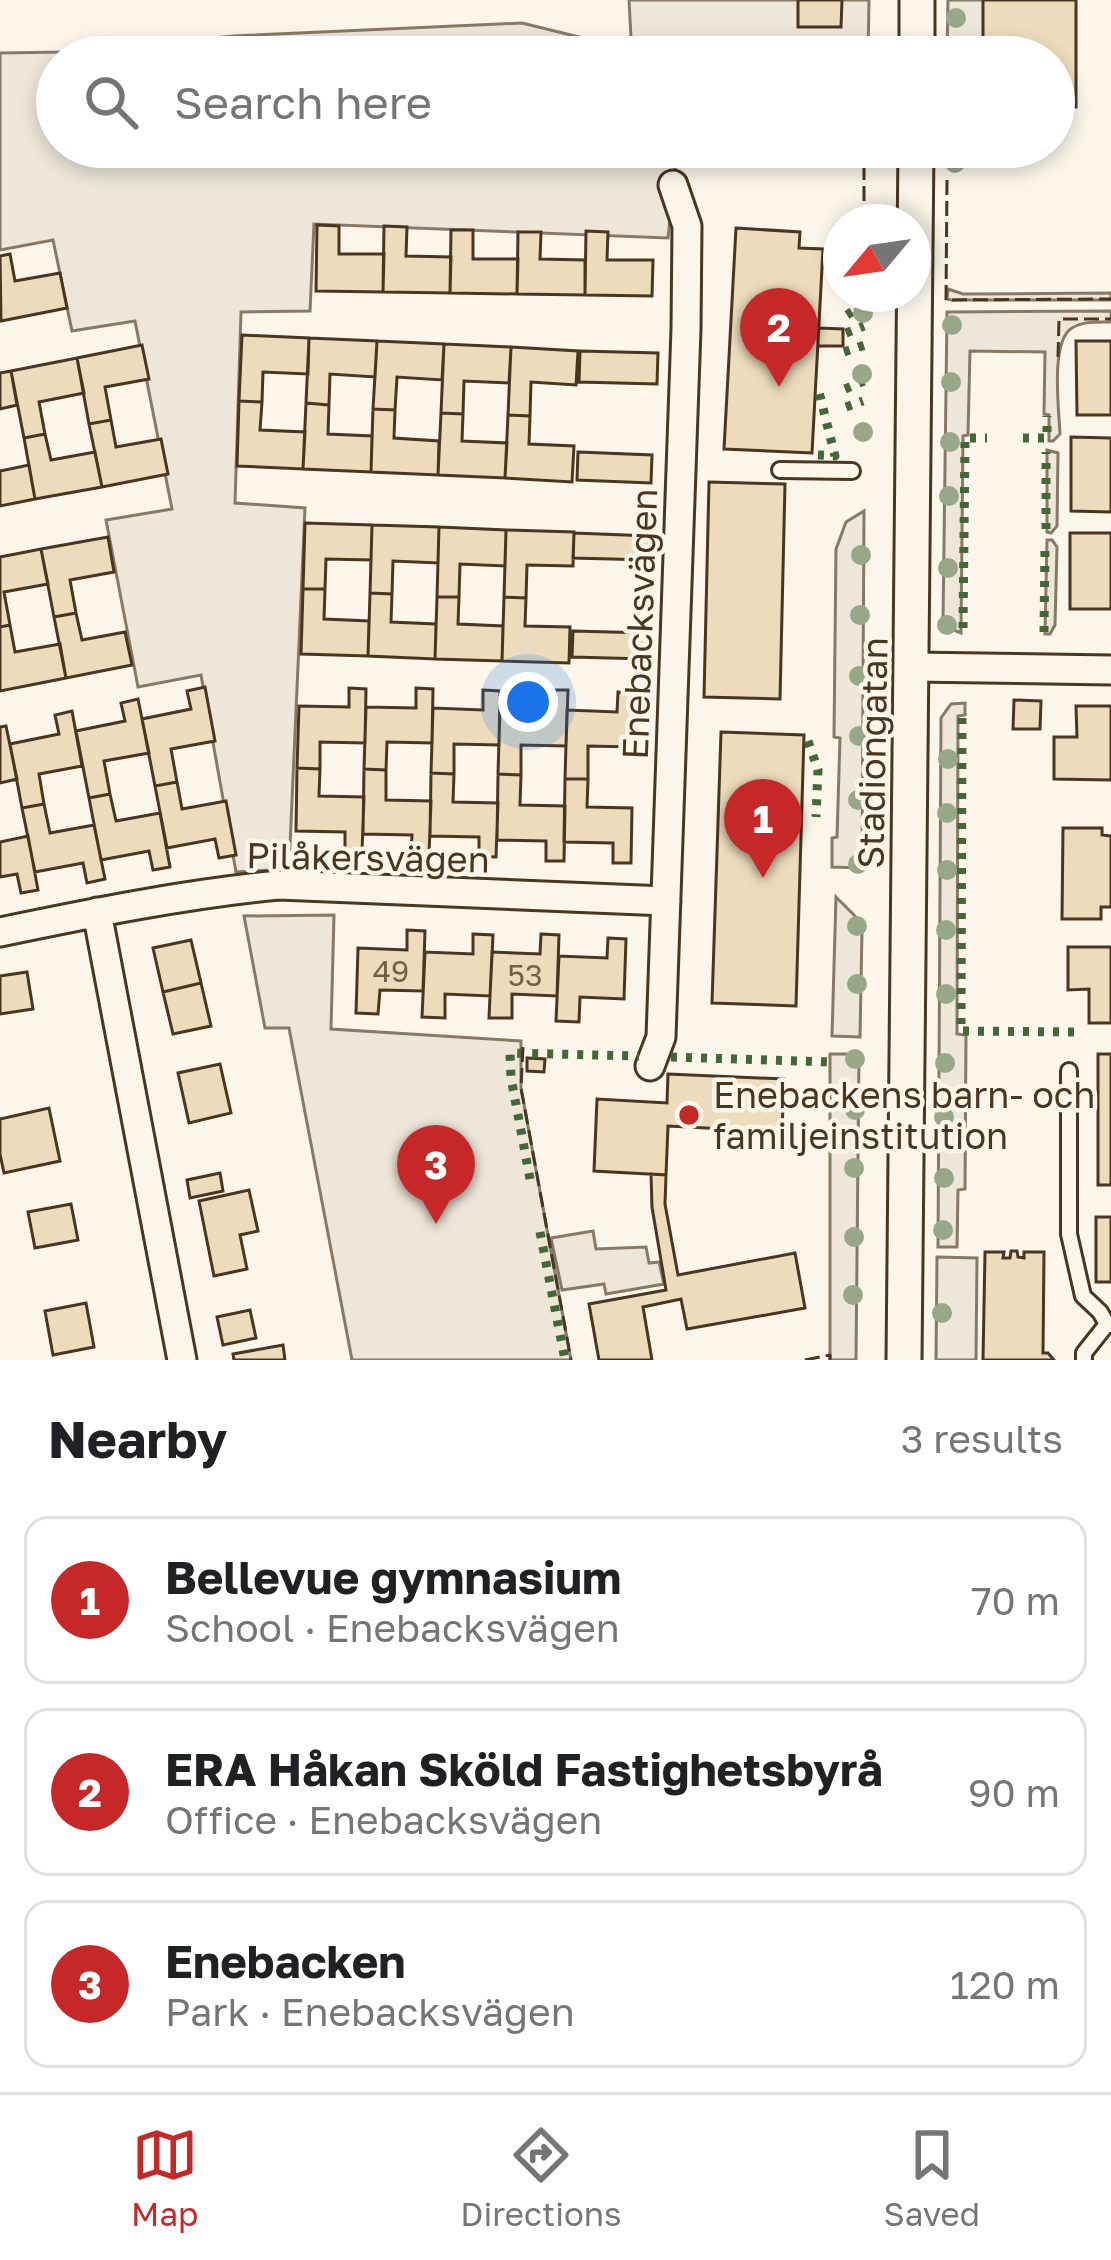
<!DOCTYPE html>
<meta charset="utf-8">
<style>
:root{--surface:#fff;--page:#f6f6f6;--text:#202124;--muted:#757577;--line:#e0e0e0;--accent:#c62828}
body{margin:0;font-family:"Golos Text",sans-serif;background:var(--page);color:var(--text)}
.compass{position:absolute;left:823px;top:204px;width:108px;height:108px;border-radius:50%;background:var(--surface);box-shadow:0 6px 18px #0003;rotate:241deg}
.you{position:absolute;left:528px;top:702px;width:42px;height:42px;margin:-30px;border:9px solid #fff;border-radius:50%;background:#1a73e8;box-shadow:0 0 0 18px #1a73e833}
.badge{display:grid;place-items:center;width:78px;height:78px;border-radius:50%;background:var(--accent);color:#fff;font-size:39px;font-weight:700}
.pin{position:absolute;translate:-50% -99px;filter:drop-shadow(0 3px 6px #0008)}
.pin::after{content:'';position:absolute;top:63px;width:42px;height:36px;background:inherit;clip-path:polygon(0 0,100% 0,50% 100%)}
.list{margin:0;padding:0;list-style:none}
h2{display:flex;justify-content:space-between;align-items:center;height:156px;margin:0;padding:0 48px;font-size:51px}
h2 small{font-size:39px;font-weight:400;color:var(--muted)}
.list li{display:grid;grid-template-columns:78px 1fr auto;gap:36px;align-items:center;box-sizing:border-box;height:168px;margin:0 24px 24px;padding:0 24px;border:3px solid var(--line);border-radius:24px}
.list b{display:block;font-size:45px;white-space:nowrap}
.list p{margin:0;font-size:39px;white-space:nowrap;color:var(--muted)}
.list em{font-size:39px;font-style:normal;color:var(--muted)}
.icon{flex:none;width:66px;height:66px;fill:none;stroke:currentColor;stroke-width:2;stroke-linecap:round;stroke-linejoin:round}
.map{position:relative;flex:none;width:1111px;height:1360px;overflow:hidden}
.search{position:absolute;background:var(--surface);box-shadow:0 6px 18px #0003;left:36px;right:36px;top:36px;height:132px;display:flex;align-items:center;gap:30px;box-sizing:border-box;padding:0 42px;border-radius:66px;color:var(--muted);font-size:45px}
.sheet{height:732px;background:var(--surface)}
nav{display:flex;justify-content:space-around;align-items:center;box-sizing:border-box;height:168px;border-top:3px solid var(--line);background:var(--surface);font-size:33px;color:var(--muted)}
nav a{display:grid;justify-items:center;gap:6px}
nav .on{color:var(--accent)}
.map>svg:first-child{display:block}
</style>
<div class="map">
<svg width="1111" height="1360" viewBox="0 0 1111 1360">
<rect width="100%" height="100%" fill="#fbf6e9"/>
<path fill="#ede6d9" stroke="#887966" stroke-width="3" d="M629,0H869L868,57H632Z
M948,0H986L985,57H947Z
M522,23L587,39L627,57H57V147H746L676,164L668,238L314,224L310,311L241,312L235,503L305,508L289,869L236,872L201,675L138,687L106,520L172,509L135,321L72,331L53,240L0,250V53L64,52L234,36Z
M948,289L963,294L1111,293V300H951L947,299Z
M1111,311V322C1098,322 1083,321 1072,328C1050,341 1059,410 1060,434L1053,441H1049V415L1044,414L1045,352L970,351L968,435L963,436L961,633L946,627L943,622L947,312Z
M1047,450L1058,453L1057,526L1051,533L1047,532Z
M864,511L862,868L832,867V838L837,837L840,738L834,737L836,549L846,522Z
M1047,540H1052L1057,547L1055,625L1050,634H1045Z
M965,703V715L958,716L957,1034L966,1035L965,1189L958,1190L957,1247H938L941,718L951,704Z
M836,897L858,919L862,931L860,1037L832,1036Z
M334,915L331,1029L521,1041V1088L571,1360H352L289,1028H265L244,916Z
M830,1054H859L856,1360H830Z
M593,1231L596,1249L646,1247L649,1263L659,1262L664,1284L606,1294L604,1284L562,1290L551,1238Z
M937,1257L977,1258L976,1360H936Z"/>
<path fill="#ecdcbc" stroke="#4a3520" stroke-width="3" d="M798,0H842L841,27H798Z
M983,0H1076V107H1054V57H983Z
M706,53H839V57H706Z
M317,225L339,226V254H384L383,292L316,291Z
M384,226L407,227L406,256L451,257L450,293L383,292Z
M736,228L800,232L799,248L823,249L812,453L724,449Z
M451,230H473V259H518L517,294L450,293Z
M586,231L608,232L607,260H653L652,296L585,295Z
M518,232H541L540,259L585,260V295L517,294Z
M10,254L15,281L60,273L67,308L1,321L0,256Z
M818,328L843,329V346H818Z
M242,335L309,338L308,374L263,372L262,402L239,401Z
M309,338L377,341L375,377L330,374L329,405L306,403Z
M377,341L444,344L442,380L397,377L395,410L373,409Z
M1076,341H1111V415H1077Z
M444,344L511,347L509,383L464,381L463,414L441,413Z
M142,345L149,379L105,387L111,420L89,424L77,358Z
M511,347L578,351L576,385L531,382L530,416L508,415Z
M580,351L658,353L657,384L579,382Z
M77,358L84,393L39,402L45,434L24,438L11,371Z
M11,371L17,405L0,409V373Z
M239,401L262,402L260,430L305,432L303,469L237,466Z
M306,403L329,405L328,434L372,436L371,472L303,469Z
M373,409L395,410L394,438L439,441L438,475L371,472Z
M441,413L463,414L462,441L507,443L505,478L438,475Z
M508,415L530,416L529,444L574,446L572,482L505,478Z
M111,420L116,447L161,439L168,474L102,487L89,424Z
M45,434L51,460L95,452L102,487L35,499L24,438Z
M1071,437L1111,438V512L1071,511Z
M578,452L652,455L651,483L577,480Z
M29,465L35,499L0,506V471Z
M709,482L785,484L780,699L704,697Z
M305,523L372,525L371,560L326,559L325,589H303Z
M372,525L439,527L438,563L393,561L392,594L370,593Z
M439,527L506,530L505,566L460,564L459,597H437Z
M506,530L574,532L573,566L527,565L526,598L504,597Z
M574,533L650,536L649,560L573,558Z
M1070,533H1111V609H1070Z
M108,537L114,572L70,580L76,613L54,617L41,549Z
M41,549L48,584L4,592L10,625L0,627V557Z
M303,589H325L324,619L369,621L368,656L301,654Z
M370,593L392,594L391,622L436,624L435,659L368,656Z
M437,597H459L458,624L503,626L502,661L435,659Z
M504,597L526,598L525,626L570,627L569,663L502,661Z
M76,613L82,640L125,632L132,665L66,678L54,617Z
M10,625L15,652L60,644L66,678L0,691V627Z
M573,631L647,633L646,659L572,657Z
M205,687L215,741L171,749L177,782L155,786L142,719L191,709L187,691Z
M349,688L366,689L365,743L320,742V769L297,768L299,706L349,707Z
M416,688L433,689L432,743L387,742L386,770L364,769L366,707L416,708Z
M483,690L500,691L499,745L454,744V774L431,773L433,708L483,710Z
M550,690H568L566,746L521,745V775L498,774L500,708L550,709Z
M618,692L635,693L634,747L588,746V779H565L567,710L617,712Z
M138,699L149,753L104,761L110,794L89,798L76,731L125,721L121,703Z
M1014,700L1041,701L1040,729H1013Z
M1076,706H1111V780L1054,779V737H1077Z
M72,711L82,766L39,774L44,804L22,808L10,744L59,734L55,715Z
M6,726L17,779L0,783V727Z
M721,732L804,735L796,1006L712,1003Z
M297,768L320,769L319,796L364,797L362,852L345,851V832L296,831Z
M364,769L386,770V800L431,801L429,855H411L412,835L363,834Z
M431,773L454,774L453,802L498,803L496,857H479V837L430,836Z
M498,774L521,775L520,805L565,806L564,861H546V841L497,840Z
M565,779H588L587,807L632,808L631,863H613V843L564,842Z
M177,782L182,809L226,801L236,855L219,858L215,839L167,848L155,786Z
M110,794L116,821L160,813L170,867L153,870L149,851L101,860L89,798Z
M44,804L50,833L94,825L105,879L87,883L83,863L35,872L22,808Z
M1063,828H1102V835L1111,836V907H1101V919H1062Z
M28,836L38,890L21,893L17,874L0,877V842Z
M407,930L425,931L423,991L380,990L378,1014L356,1013L358,948L407,950Z
M473,934L493,935L490,996L445,994V1018L422,1017L425,952L473,954Z
M541,934L559,935L557,996L512,994V1018H489L492,952L540,954Z
M608,938L626,939L624,999L580,997L579,1022L556,1021L559,956L607,958Z
M191,940L201,983L163,992L153,948Z
M1068,947H1111V1023H1089V989L1068,990Z
M27,972L33,1009L0,1014V976Z
M201,983L211,1026L173,1034L163,992Z
M1098,1054H1111V1185H1098Z
M527,1058L545,1059L544,1072L527,1071Z
M220,1064L231,1113L189,1123L178,1073Z
M668,1074L784,1079L782,1132L668,1126L666,1175L594,1171L597,1099L667,1103Z
M49,1108L60,1161L4,1173L0,1154V1119Z
M220,1173L223,1191L190,1198L187,1180Z
M651,1174L666,1175L665,1204L678,1275L795,1253L805,1308L687,1329L681,1299L643,1307L652,1360H599L589,1304L666,1290L652,1207Z
M249,1190L258,1231L240,1235L247,1269L214,1276L199,1201Z
M71,1204L78,1240L35,1248L28,1212Z
M1096,1217H1111V1282H1096Z
M1011,1251H1017L1018,1257L1024,1258V1252H1044L1043,1353H1048L1054,1360H983L985,1252H1004L1003,1258H1010Z
M86,1303L94,1347L53,1355L45,1311Z
M250,1310L256,1338L223,1345L217,1317Z
M283,1345L285,1360H234L233,1354Z"/>
<g fill="none" stroke-linecap="round" stroke-linejoin="round">
<defs>
<path id="service" d="M780,470L852,471
M1069,1071V1234L1083,1296L1100,1312L1107,1324
M1084,1360V1353L1107,1324L1111,1325"/>
<path id="minor" d="M912,667L1111,670
M97,912L182,1360
M0,932C92,913 185,894 279,885L666,901
M650,1066L661,1037L686,329L687,226L673,185"/>
<path id="tertiary" d="M917,57V0
M904,1360L916,147"/>
</defs>
<use href="#service" stroke="#4a3520" stroke-width="20"/>
<use href="#minor" stroke="#4a3520" stroke-width="33"/>
<use href="#tertiary" stroke="#4a3520" stroke-width="39"/>
<use href="#service" stroke="#fbf6e9" stroke-width="14"/>
<use href="#minor" stroke="#fbf6e9" stroke-width="27"/>
<use href="#tertiary" stroke="#fbf6e9" stroke-width="33"/>
<path stroke="#436837" stroke-width="9" stroke-dasharray="6 9" stroke-linecap="butt" d="M847,315L862,305
M846,333L864,326
M844,352L865,345
M845,389L864,381
M846,407L863,401
M1023,438H1047V416
M818,455L835,456L818,388
M1046,529V452
M963,628L965,438H987
M1044,632L1045,546
M962,718L961,1031L1077,1032
M808,741L818,770L816,817
M671,1057L832,1062
M530,1179L511,1078L510,1053L639,1056
M540,1232L565,1360"/>
<path stroke="#4a3520" stroke-width="3" stroke-dasharray="15 6" stroke-linecap="butt" d="M947,180L946,300L1111,299
M864,222V163
M1058,357L1059,319H1111
M523,1047L521,1088L571,1360
M805,1360L830,1355V1360"/>
</g>
<g fill="#96a887">
<circle cx="956" cy="18" r="10"/>
<circle cx="955" cy="163" r="10"/>
<circle cx="863" cy="313" r="10"/>
<circle cx="952" cy="325" r="10"/>
<circle cx="862" cy="374" r="10"/>
<circle cx="951" cy="382" r="10"/>
<circle cx="863" cy="432" r="10"/>
<circle cx="950" cy="442" r="10"/>
<circle cx="949" cy="496" r="10"/>
<circle cx="861" cy="555" r="10"/>
<circle cx="948" cy="568" r="10"/>
<circle cx="860" cy="615" r="10"/>
<circle cx="947" cy="625" r="10"/>
<circle cx="859" cy="676" r="10"/>
<circle cx="859" cy="736" r="10"/>
<circle cx="948" cy="759" r="10"/>
<circle cx="858" cy="800" r="10"/>
<circle cx="947" cy="813" r="10"/>
<circle cx="858" cy="864" r="10"/>
<circle cx="947" cy="870" r="10"/>
<circle cx="857" cy="926" r="10"/>
<circle cx="946" cy="930" r="10"/>
<circle cx="857" cy="984" r="10"/>
<circle cx="946" cy="994" r="10"/>
<circle cx="855" cy="1059" r="10"/>
<circle cx="945" cy="1063" r="10"/>
<circle cx="855" cy="1110" r="10"/>
<circle cx="944" cy="1117" r="10"/>
<circle cx="854" cy="1168" r="10"/>
<circle cx="944" cy="1178" r="10"/>
<circle cx="943" cy="1230" r="10"/>
<circle cx="854" cy="1237" r="10"/>
<circle cx="853" cy="1295" r="10"/>
<circle cx="942" cy="1313" r="10"/>
</g>
<circle fill="#c62828" stroke="#fbf6e9" stroke-width="4.5" cx="689" cy="1115" r="12"/>
<g text-anchor="middle" dominant-baseline="central" stroke-width="9" stroke-linejoin="round" paint-order="stroke">
<g font-size="30" fill="#725f47">
<text x="391" y="971">49</text>
<text x="525" y="975">53</text>
</g>
<g font-size="36" fill="#4a3520" stroke="#fbf6e9">
<text transform="translate(639 624) rotate(-88)">Enebacksvägen</text>
<text transform="translate(872 753) rotate(-89)">Stadiongatan</text>
<text transform="translate(368 857) rotate(1)">Pilåkersvägen</text>
</g>
<g font-size="36" fill="#4a3520" stroke="#fbf6e9" text-anchor="start">
<text x="713" y="1094">Enebackens barn- och<tspan x="713" dy="41">familjeinstitution</tspan></text>
</g>
</g>
</svg>
<svg class="compass" viewBox="-18 -18 36 36"><path d="M0-13l5 13h-10z" fill="#e53935"/><path d="M0 13l5-13h-10z" fill="#757577"/></svg>
<div class="you"></div>
<div class="pin badge" style="left:763px;top:878px">1</div>
<div class="pin badge" style="left:779px;top:387px">2</div>
<div class="pin badge" style="left:436px;top:1224px">3</div>
<div class="search"><svg class="icon" aria-label="search" viewBox="0 0 24 24"><circle cx="10" cy="10" r="6"/><path d="M15 15l6 6"/></svg>Search here</div>
</div>
<section class="sheet">
<h2>Nearby<small>3 results</small></h2>
<ul class="list">
<li><span class="badge">1</span><div><b>Bellevue gymnasium</b><p>School · Enebacksvägen</p></div><em>70 m</em></li>
<li><span class="badge">2</span><div><b>ERA Håkan Sköld Fastighetsbyrå</b><p>Office · Enebacksvägen</p></div><em>90 m</em></li>
<li><span class="badge">3</span><div><b>Enebacken</b><p>Park · Enebacksvägen</p></div><em>120 m</em></li>
</ul>
</section>
<nav>
<a class="on"><svg class="icon" aria-label="map" viewBox="0 0 24 24"><path d="M3 6l6-2 6 2 6-2v14l-6 2-6-2-6 2zM9 4v14M15 6v14"/></svg>Map</a>
<a><svg class="icon" aria-label="directions" viewBox="0 0 24 24"><path d="M12 3l9 9-9 9-9-9zM9 14v-3h6M13 9l2 2-2 2"/></svg>Directions</a>
<a><svg class="icon" aria-label="saved" viewBox="0 0 24 24"><path d="M7 4h10v16l-5-4-5 4z"/></svg>Saved</a>
</nav>
